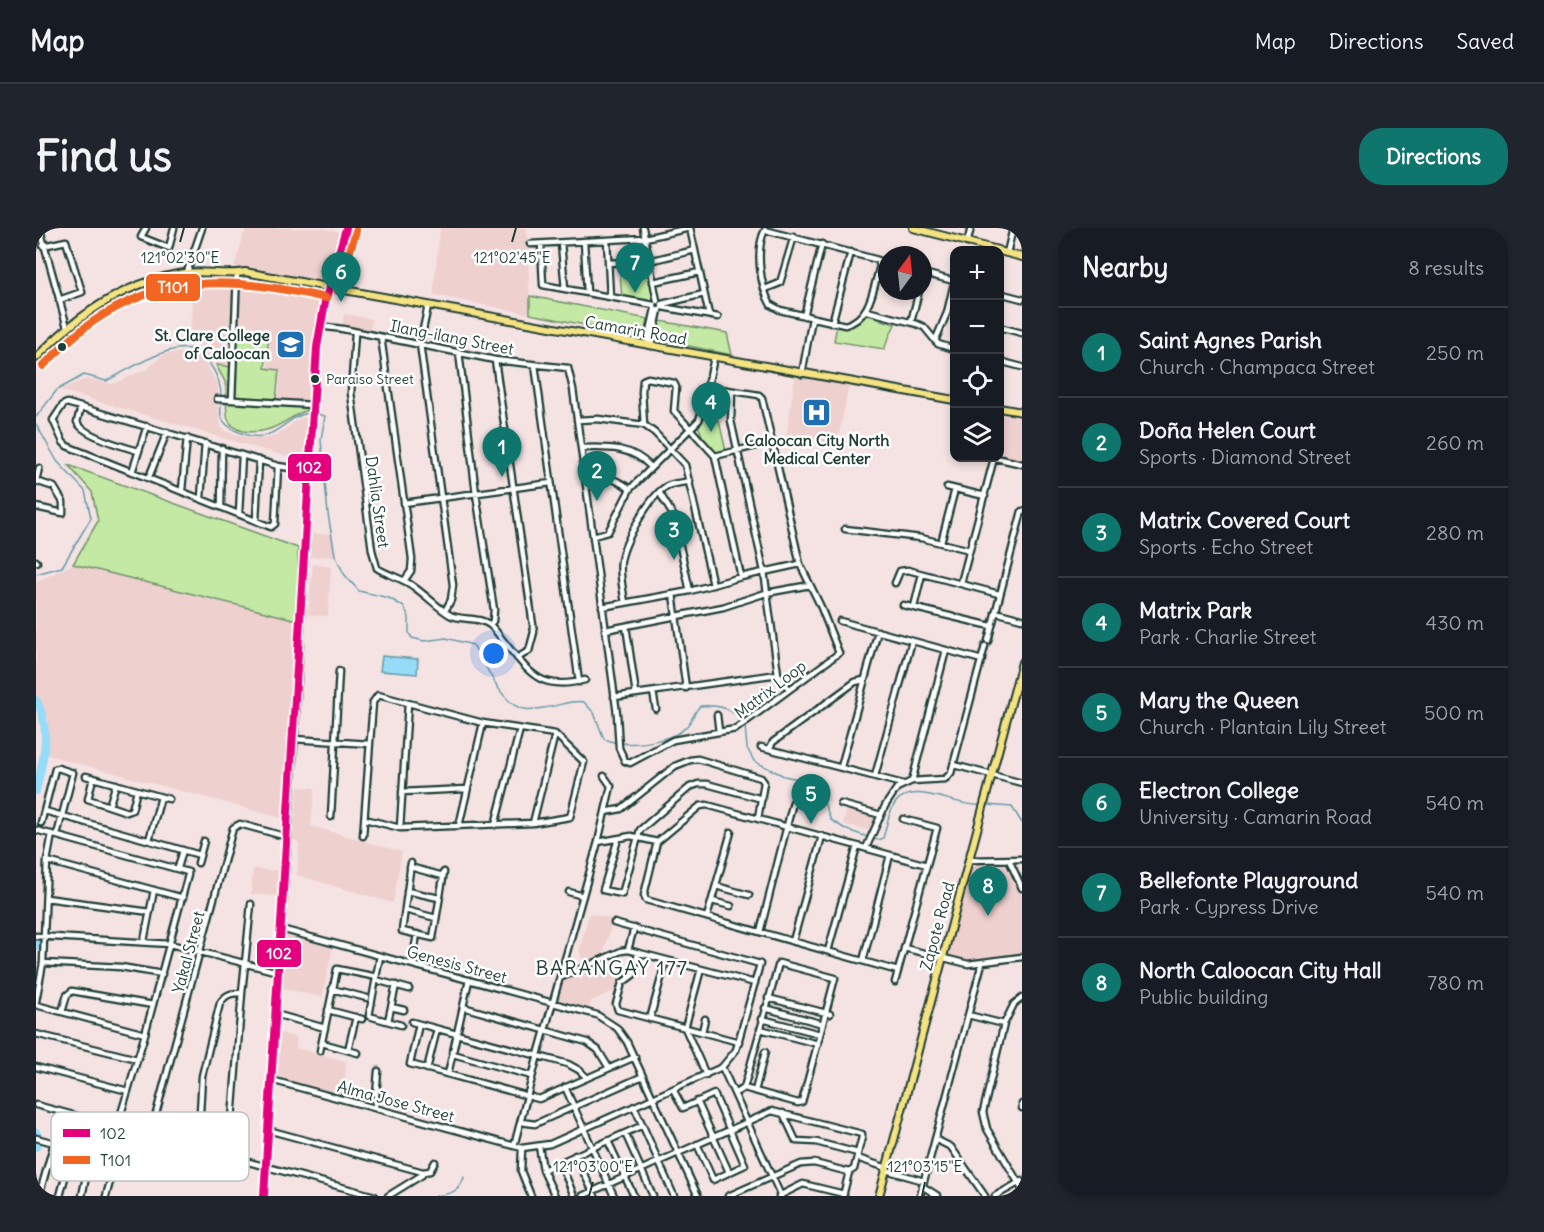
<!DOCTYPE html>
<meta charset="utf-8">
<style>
:root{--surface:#171b24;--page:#20242c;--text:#f1f3f6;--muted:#9ea1a6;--line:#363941;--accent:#0f766e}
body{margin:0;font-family:Delius,sans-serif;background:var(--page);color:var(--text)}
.controls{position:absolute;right:18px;top:18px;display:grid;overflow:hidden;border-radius:12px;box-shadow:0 3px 9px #0003}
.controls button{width:54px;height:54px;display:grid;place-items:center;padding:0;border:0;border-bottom:2px solid var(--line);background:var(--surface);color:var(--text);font:30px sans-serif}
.compass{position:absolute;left:842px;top:18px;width:54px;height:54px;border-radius:50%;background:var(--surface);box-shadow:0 3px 9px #0003;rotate:15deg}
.you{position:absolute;left:458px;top:426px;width:21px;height:21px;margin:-15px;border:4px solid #fff;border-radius:50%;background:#1a73e8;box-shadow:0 0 0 9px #1a73e833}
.badge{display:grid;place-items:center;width:39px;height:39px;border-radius:50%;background:var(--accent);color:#fff;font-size:20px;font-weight:700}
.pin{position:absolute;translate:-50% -50px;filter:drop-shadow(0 2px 3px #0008)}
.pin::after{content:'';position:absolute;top:32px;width:21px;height:18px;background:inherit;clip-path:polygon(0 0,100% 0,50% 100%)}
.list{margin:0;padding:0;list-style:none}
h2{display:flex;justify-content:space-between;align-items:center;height:78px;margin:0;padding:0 24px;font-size:26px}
h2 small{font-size:20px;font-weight:400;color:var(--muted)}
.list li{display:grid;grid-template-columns:39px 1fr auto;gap:18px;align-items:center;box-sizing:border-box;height:90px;padding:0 24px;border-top:2px solid var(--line)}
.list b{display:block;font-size:22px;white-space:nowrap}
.list p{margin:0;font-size:20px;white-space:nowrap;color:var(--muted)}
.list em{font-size:20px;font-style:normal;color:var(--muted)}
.icon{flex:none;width:33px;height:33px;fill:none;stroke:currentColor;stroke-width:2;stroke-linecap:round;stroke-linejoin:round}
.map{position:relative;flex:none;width:986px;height:968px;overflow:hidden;border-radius:24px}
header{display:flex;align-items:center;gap:36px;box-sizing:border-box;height:84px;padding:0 30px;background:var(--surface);border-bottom:2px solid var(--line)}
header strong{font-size:28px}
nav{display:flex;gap:33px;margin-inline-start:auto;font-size:21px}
.intro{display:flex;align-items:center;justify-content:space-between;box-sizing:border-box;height:144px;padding:0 36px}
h1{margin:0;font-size:42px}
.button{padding:15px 27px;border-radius:24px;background:var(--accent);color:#fff;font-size:21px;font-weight:700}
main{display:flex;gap:36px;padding:0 36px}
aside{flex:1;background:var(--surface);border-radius:24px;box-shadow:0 3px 9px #0003}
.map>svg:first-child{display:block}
</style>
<header>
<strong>Map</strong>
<nav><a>Map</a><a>Directions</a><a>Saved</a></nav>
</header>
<div class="intro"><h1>Find us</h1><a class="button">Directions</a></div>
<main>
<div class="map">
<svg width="986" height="968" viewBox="0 0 986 968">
<rect width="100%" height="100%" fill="#f5e3e3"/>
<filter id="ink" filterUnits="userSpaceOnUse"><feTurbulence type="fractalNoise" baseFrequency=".0167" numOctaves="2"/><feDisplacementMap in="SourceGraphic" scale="12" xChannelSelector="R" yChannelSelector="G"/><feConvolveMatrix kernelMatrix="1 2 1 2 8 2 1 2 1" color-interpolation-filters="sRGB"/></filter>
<g filter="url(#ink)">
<path fill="#eed0cf" d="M210,0H287L304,4L290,52L198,39Z
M404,0H491L494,86L397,67Z
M157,49L199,51L195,140L180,137L169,118L154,116Z
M204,50L276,63L281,73L282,80L277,106L271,174L242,172L244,141L232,140L234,106H201Z
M308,86L336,91L333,106L306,101Z
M154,124L166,129L182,157V181L185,199L188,203L214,210H234L249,202L260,192L272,189L269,234L24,162L50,151L77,156L111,141L128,126Z
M759,149L813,158L801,217L750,209Z
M964,186L986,190V235L963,230Z
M276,306H296L301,328L274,329Z
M37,336L261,392L249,591L11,527L12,491L0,469V354Z
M277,336L295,339L292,388L272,387Z
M262,559L279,560L275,598L366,624L357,675L261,647L263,615L257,611Z
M811,581L839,588L836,603L807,596Z
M936,635L970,637L977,652L986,665V727L935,733L912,727Z
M217,641L245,643L243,668L215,666Z
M553,685L577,691L566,730L549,737L543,723Z
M250,706L297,719L286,769L246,760Z
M582,727L592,749L583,753L580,762L555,773L553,780L520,771L525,753Z
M245,805L261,810L260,820L310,833L308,868L250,853V851L242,849Z"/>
<path fill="#c3e9a4" stroke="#71936c" stroke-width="1.5" d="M612,45L618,71L615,74L586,70L584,46Z
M494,68L612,91L609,109L494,86Z
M831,85L846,88L845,92L859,96L848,121L798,113L801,97L812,99Z
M624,93L691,105L696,127L620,111Z
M197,107L233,108L229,140L243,142L240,172L273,175V181C248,191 236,208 207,203C199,201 193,196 191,188C190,177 191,165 189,154C187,149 183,143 180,137L195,139Z
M666,188L683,193L690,223L680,226L667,210L662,197Z
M32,237L262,320L261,392L37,336L62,293L56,264Z"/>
<path fill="#96dbf8" stroke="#669caa" stroke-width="1.5" d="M346,428L382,431L381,446L344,443Z"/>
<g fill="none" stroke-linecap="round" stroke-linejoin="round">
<path stroke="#669caa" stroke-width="1.5" d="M185,174C185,178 184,184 185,188C190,203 218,212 231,207C247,201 256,187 273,185
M281,186L289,188L285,212L292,286L299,327L308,346L323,363L353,370L368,379L373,389V405L376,410L388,413L410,410L437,417C449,434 463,472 484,480C491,483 500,481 507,480C521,479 535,471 548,474L558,485L568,511L581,515
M0,189L21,162L48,147L70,153C94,142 141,107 167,126C171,129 173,134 175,138C182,149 185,157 185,169
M0,196L21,233L49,263L55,290L26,339L0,346
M709,498L711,520L718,533L748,548L772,553L784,565L795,592L811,602L832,609
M586,515C603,517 638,512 650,499C656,493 658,484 664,478C682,477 695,479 707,494
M951,577L976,579L986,595
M837,611L843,612L847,610C851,598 852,584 860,574C878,552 922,580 946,577
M400,968C414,966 424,964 428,949"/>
<path stroke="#96dbf8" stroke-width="8" d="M0,472C16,500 7,533 0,563
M0,711L2,716L0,718
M0,904L2,909L0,919"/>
<defs>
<path id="minor" d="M110,0L105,9L133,20L138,0
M607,0L621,73
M654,0L673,87
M729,2L842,32L844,38C837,60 835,91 809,97L744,82L735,77C724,59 719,21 729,2Z
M5,5L31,99
M571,12L574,69
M548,13L551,65
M525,15L529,61
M931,15L935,0
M494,16L609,10L654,0
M505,16L507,57L618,77
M7,18L30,13L46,64L23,72
M971,25L977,0
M572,35L613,33L659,22
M151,44L166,0
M887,45L918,53
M617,54L664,44
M729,61L744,55L758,8
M963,65L986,71
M626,76L668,66
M392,78L384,116L417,357L415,372L409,383
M626,79L682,89
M831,83L881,96L888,99L902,116L918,121
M768,88L786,16
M875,94L883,63
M796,95L815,24
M283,98L307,101L459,132L532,140L537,161L581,486L583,520L589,533L594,535L637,512L700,501L803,425L784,377L764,336L726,170L723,167L673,159
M963,99L986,105
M319,105L315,165L336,322L341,340C353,348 367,350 378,359C391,368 401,379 414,387C426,393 443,388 454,397C460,402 464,409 469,415C495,447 505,463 549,452
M345,109L376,331L375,343L368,353
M899,113L911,85L918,55
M611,117L619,81
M615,118L623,82
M423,124L440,266L458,382L457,393L454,397
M459,132L498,404L493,423L481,430
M963,133L986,139
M499,137L543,454
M766,146L776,90
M672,157L678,130
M696,163L695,193L728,343L742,446L753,461
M181,171L277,177
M196,172L201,45
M45,179L41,194C46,207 88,219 102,223
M541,192L562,191L608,197L619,205L649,237L677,357
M608,197L606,164L607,152L612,150L638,155L640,159L638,183L679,228L705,349
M545,220C572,219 595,218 615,239
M679,228L736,214
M960,230L986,236
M242,238L239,296L235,299L31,218L27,214L17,192L27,177L31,175L242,238L274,243
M258,241L274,248
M96,244L111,198
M113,249L131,204
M549,250C567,247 580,250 594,261
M0,253L18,259L27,274V285L0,279
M0,253L3,240
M911,259L949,268
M146,262L151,210
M623,264L637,287L654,363
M165,270L169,215
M368,275L515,255
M185,278L186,220
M203,285L206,227
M220,293L223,232
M809,301L885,310L934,322
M557,308L572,304L594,261L663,192L673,162L672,156
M905,315L919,261
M0,333L1,334
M859,355L864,343L872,342L963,366
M925,355L958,230
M637,366L650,460
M589,375C587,361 583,346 585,333C588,314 614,267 631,258C637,255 647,255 654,253
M867,377L955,398
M566,379L654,363L705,349L764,336
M878,379L886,346
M959,384L986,391
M804,393L946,432
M590,398L600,466
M569,402L687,379L730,365L774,357
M952,413L986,283
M617,464L620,481
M578,469L742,446
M681,487L683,504
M258,511L334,516
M725,519L867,556
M733,521L737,514L819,454L828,452
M918,537L986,555
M805,539L842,403
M50,548L133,571
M839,548L876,413
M57,550L52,571L91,584L96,582L101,562
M876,553L910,422
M366,564L431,561
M805,576L845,587
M73,578L80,556
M9,583L164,627
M569,584L585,581L639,538L654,532L662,531L725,550L728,554L722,591
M295,589L303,443
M5,595L19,541L22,540L37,545L21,607
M497,595L519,506
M459,597L484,501
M423,598L447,495
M364,600L372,475
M0,602L152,644V647L109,806L81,899
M327,608L337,474L342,467L447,495L519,506L548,534L534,589L497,595L364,600L329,591
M582,611L567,662L586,666L604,602L654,559L662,556H671L726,571
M113,612L125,569
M562,614L595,608L621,614
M621,614L608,667L610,672L862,743
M621,614L664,578L671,577L891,637
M830,620L849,578L861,560L876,553L909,551L915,545L949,418
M932,632L986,631
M973,632L986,660
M11,633L147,670
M162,635L168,613
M375,635L366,703L397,710L408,644
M374,639L407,648
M142,640L147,622
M680,658L713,667
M371,663L403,670
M533,664L547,668
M10,670L114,684
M676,673L695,678
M369,682L400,690
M671,689L695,604
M245,701L561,787L581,800L591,814L662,968
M724,704L757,574
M0,708L134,716L242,744
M108,713L118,662
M757,713L786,608
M868,720L932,736L986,729
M592,722L598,700
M792,723L821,618
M602,725L597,747L586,755L580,776L582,782L703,814
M344,728L333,788L365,797
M827,733L854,627
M7,735L85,739L126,746
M376,736L381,706
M665,741L649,800L670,847
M524,750L585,723L592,722L719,755
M340,752L373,761
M859,754L901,600L867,591
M296,761L331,770
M732,770L794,786
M986,770L978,776L968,796L947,884L951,901L986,961
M0,773L7,735L11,633L16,606
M0,777L109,806
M355,779L368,782
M427,779L551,814L562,822L573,840
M729,780L787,796
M292,782L326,791
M26,784L31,767L36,763L117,777
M239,786L289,800
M932,787L968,796
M614,791L630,732
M726,791L784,806
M352,793L360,757
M376,794L532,836L543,842L551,850
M383,796L374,836L503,871L599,829
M724,801L782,816
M666,804L669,791
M0,806L101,831
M286,815L322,825
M312,822L320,789
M284,823L301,741L336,748
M417,826L496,848
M0,839L92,863
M686,839L745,968
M391,841L401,801
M412,846L433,752
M235,852L486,920L514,916L686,839L700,822L724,736L578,695
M529,859L578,968
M637,861L647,880L678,866L709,937L677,952L661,916
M719,863L729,824
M699,865L708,860L743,735L799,750L766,874L762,875L708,860
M661,873L693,944
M986,876V880
M0,877L339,968
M598,878L638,968
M339,880L342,843
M747,885L760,913L780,914L822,925
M485,894L499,896L607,848
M232,902L387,944
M589,905L617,968
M114,908L197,600L204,596L251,609
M0,910L77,931L79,936L70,968
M899,911L915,919L949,968
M572,913L598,968
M478,918L502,827L562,614L575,558L568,548
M503,918L507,942L519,968
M486,920L485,943L495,968
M162,921L166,848L184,775C190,766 195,765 206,765
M539,927L559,968
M193,929L206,765L215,676
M821,930L851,940
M524,934L538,968
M31,942L50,949L46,968
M507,942L607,897
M850,942L888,953
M387,944L394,943L399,934
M886,958L902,968
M3,968L18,915
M24,968L37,920
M352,968L386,947L387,944
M546,968L736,883L826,906V909L818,941L813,944
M692,968L765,936L778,935L813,944
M743,968L767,956L808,966
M807,968L813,944
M884,968L946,735
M959,968L986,953"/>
<path id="major" d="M877,0L962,22
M963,23L986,29
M0,130C40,88 90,53 149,45C168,42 190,48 209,44L918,172
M963,180L986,184
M228,968L258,511L281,119L289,74L310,0
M843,968L986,434"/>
</defs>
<use href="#minor" stroke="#1f3d34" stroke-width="9"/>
<use href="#major" stroke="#1f3d34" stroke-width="10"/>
<use href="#minor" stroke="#fff" stroke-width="4.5"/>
<use href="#major" stroke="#f5e382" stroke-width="6"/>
<defs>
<path id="bus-1" d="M228,968L281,119L289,74L310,0"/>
<path id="bus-2" d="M302,63L320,3
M7,138C23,122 38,107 55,95C130,42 206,51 290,70"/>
</defs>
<use href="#bus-1" stroke="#fff" stroke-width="12"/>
<use href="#bus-2" stroke="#fff" stroke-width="12"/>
<use href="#bus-1" stroke="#e5007d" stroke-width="8"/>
<use href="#bus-2" stroke="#f26522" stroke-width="8"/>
</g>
</g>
<path fill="none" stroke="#1f3d34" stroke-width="2" d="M144,14L148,0M476,14L480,0M553,968L557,954M886,968L889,954"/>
<defs>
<symbol id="university-square" viewBox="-11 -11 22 22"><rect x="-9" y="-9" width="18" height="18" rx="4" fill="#1f6fb2" stroke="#fff"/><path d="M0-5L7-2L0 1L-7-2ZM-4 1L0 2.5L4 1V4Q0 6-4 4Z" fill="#fff"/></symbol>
<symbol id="hospital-square" viewBox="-11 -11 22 22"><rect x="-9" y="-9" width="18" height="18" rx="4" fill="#1f6fb2" stroke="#fff"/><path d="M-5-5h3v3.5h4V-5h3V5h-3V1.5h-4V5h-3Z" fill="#fff"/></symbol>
</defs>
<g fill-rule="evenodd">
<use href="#university-square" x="238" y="100" width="33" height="33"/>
<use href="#hospital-square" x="764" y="168" width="33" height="33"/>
</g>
<g fill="#1f3d34" stroke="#fff" stroke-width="2">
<circle cx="26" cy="119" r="5"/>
<circle cx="279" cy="151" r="5"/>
</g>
<g text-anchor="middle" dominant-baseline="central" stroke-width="5" stroke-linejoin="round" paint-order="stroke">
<g font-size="14" fill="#1f3d34" stroke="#fff" text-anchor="start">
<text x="290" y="151">Paraiso Street</text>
</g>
<g font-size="16" fill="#1f3d34" stroke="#fff">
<text transform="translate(600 102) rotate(10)">Camarin Road</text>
<text transform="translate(416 109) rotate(11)">Ilang-ilang Street</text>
<text transform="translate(342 274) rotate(82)">Dahlia Street</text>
<text transform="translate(734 461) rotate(-37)">Matrix Loop</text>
<text transform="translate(901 698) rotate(-75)">Zapote Road</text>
<text transform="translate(152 724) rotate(-75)">Yakal Street</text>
<text transform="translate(421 736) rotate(15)">Genesis Street</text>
<text transform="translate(360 873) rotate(15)">Alma Jose Street</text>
</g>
<g font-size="16" font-weight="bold" fill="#1f3d34" stroke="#fff" text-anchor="end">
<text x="234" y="107">St. Clare College<tspan x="234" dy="18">of Caloocan</tspan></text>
<text x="781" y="212" text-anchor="middle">Caloocan City North<tspan x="781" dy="18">Medical Center</tspan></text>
</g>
<g font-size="20" letter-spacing="1.5" fill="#1f3d34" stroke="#fff">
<text x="576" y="739">BARANGAY 177</text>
</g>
</g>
<rect x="15" y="884" width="198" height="69" rx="9" fill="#fff" stroke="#bcc5c2" stroke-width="1.5"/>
<rect x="27" y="901" width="27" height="8" fill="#e5007d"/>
<rect x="27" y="928" width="27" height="8" fill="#f26522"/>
<g font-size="16" fill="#1f3d34">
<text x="64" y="911">102</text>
<text x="64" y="938">T101</text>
</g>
<g font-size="15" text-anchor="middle" fill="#1f3d34" stroke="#fff" stroke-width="5" stroke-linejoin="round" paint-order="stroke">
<text x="144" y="35">121°02'30"E</text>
<text x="476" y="35">121°02'45"E</text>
<text x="557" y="944">121°03'00"E</text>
<text x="889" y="944">121°03'15"E</text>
</g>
<g stroke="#fff" stroke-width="2">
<rect x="109" y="45" width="56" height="29" rx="6" fill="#f26522"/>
<rect x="251" y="225" width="45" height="29" rx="6" fill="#e5007d"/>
<rect x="220" y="711" width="46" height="29" rx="6" fill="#e5007d"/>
</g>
<g font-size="16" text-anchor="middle" font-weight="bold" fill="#fff">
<text x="137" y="65">T101</text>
<text x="273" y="245">102</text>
<text x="243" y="731">102</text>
</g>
</svg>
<div class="controls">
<button>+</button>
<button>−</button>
<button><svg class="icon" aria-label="locate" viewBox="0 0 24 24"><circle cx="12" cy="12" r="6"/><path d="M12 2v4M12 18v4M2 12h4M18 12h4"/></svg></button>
<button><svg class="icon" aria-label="layers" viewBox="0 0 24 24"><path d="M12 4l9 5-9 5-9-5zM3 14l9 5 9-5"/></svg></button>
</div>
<svg class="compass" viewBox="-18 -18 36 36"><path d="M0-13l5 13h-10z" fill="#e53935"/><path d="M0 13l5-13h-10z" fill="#9ea1a6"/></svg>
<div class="you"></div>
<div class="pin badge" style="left:466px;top:249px">1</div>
<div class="pin badge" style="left:561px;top:273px">2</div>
<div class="pin badge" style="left:638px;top:332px">3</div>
<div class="pin badge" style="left:675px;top:204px">4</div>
<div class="pin badge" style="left:775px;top:596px">5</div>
<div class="pin badge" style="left:305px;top:74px">6</div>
<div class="pin badge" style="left:599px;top:65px">7</div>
<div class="pin badge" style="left:952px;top:688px">8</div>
</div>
<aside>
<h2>Nearby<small>8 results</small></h2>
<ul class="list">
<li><span class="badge">1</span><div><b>Saint Agnes Parish</b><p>Church · Champaca Street</p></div><em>250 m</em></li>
<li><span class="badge">2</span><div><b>Doña Helen Court</b><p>Sports · Diamond Street</p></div><em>260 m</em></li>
<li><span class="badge">3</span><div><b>Matrix Covered Court</b><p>Sports · Echo Street</p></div><em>280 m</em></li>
<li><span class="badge">4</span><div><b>Matrix Park</b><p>Park · Charlie Street</p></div><em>430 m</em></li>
<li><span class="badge">5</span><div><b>Mary the Queen</b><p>Church · Plantain Lily Street</p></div><em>500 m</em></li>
<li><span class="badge">6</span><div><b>Electron College</b><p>University · Camarin Road</p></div><em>540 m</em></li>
<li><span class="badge">7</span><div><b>Bellefonte Playground</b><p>Park · Cypress Drive</p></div><em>540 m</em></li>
<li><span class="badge">8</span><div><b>North Caloocan City Hall</b><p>Public building</p></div><em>780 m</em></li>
</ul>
</aside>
</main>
